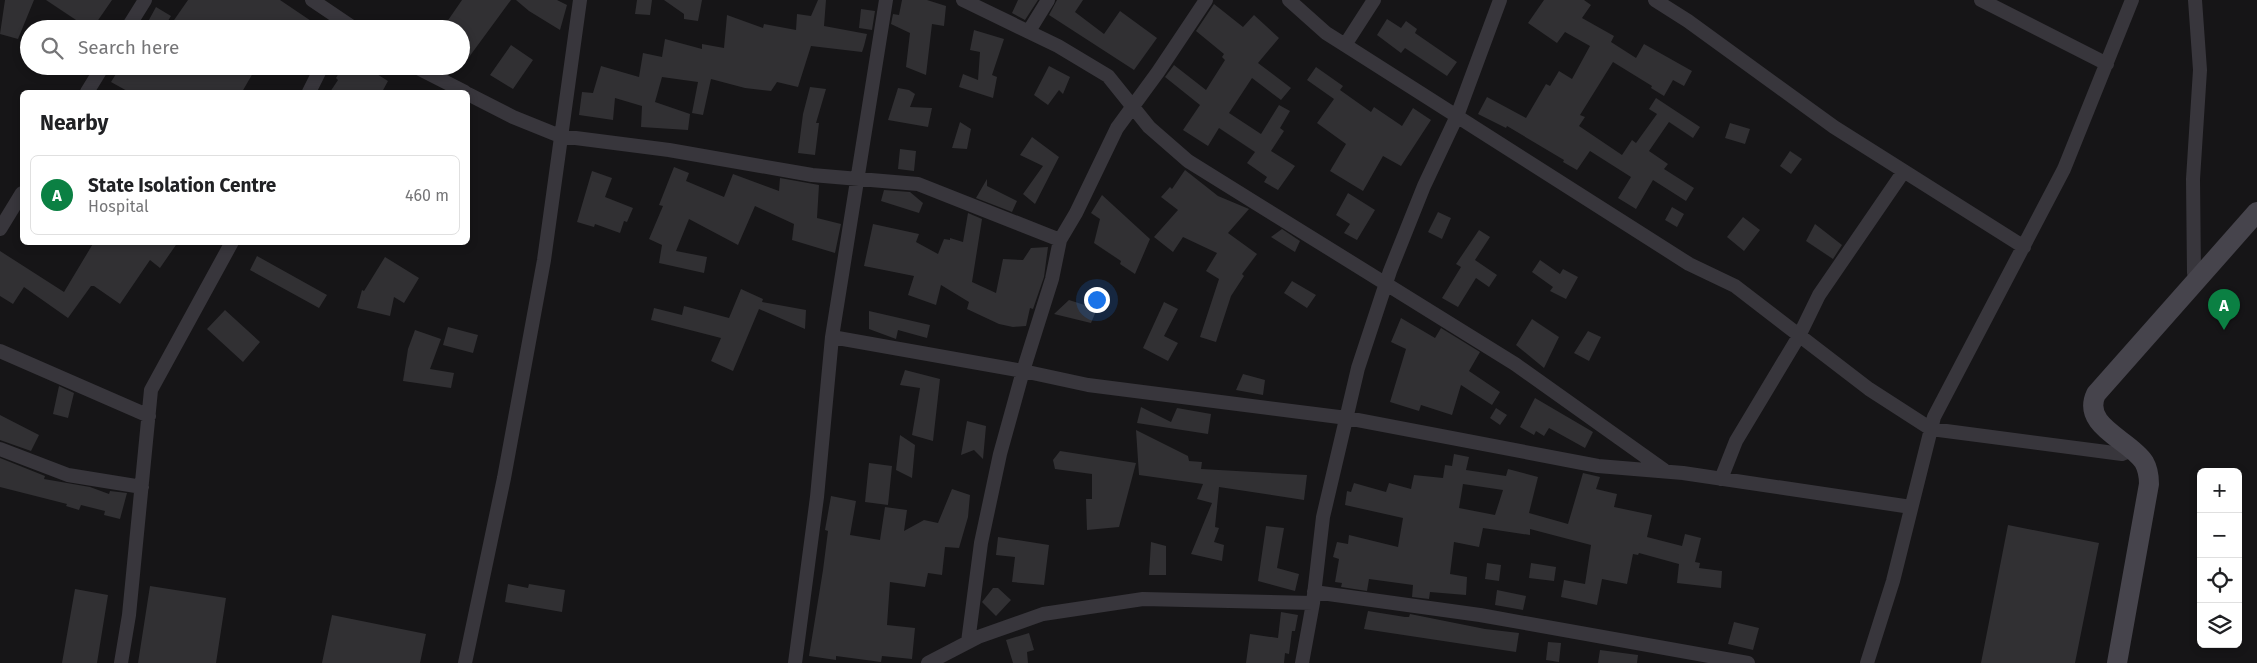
<!DOCTYPE html>
<meta charset="utf-8">
<style>
:root{--surface:#fff;--page:#f6f6f6;--text:#202124;--muted:#757577;--line:#e0e0e0;--accent:#0b8043}
body{margin:0;font-family:"Fira Sans",sans-serif;background:var(--page);color:var(--text)}
.controls{position:absolute;right:15px;bottom:15px;display:grid;overflow:hidden;border-radius:8px;box-shadow:0 2px 8px #0003}
.controls button{width:45px;height:45px;display:grid;place-items:center;padding:0;border:0;border-bottom:1px solid var(--line);background:var(--surface);color:var(--text);font:25px sans-serif}
.you{position:absolute;left:1096px;top:299px;width:18px;height:18px;margin:-12px;border:4px solid #fff;border-radius:50%;background:#1a73e8;box-shadow:0 0 0 8px #1a73e833}
.badge{display:grid;place-items:center;width:32px;height:32px;border-radius:50%;background:var(--accent);color:#fff;font-size:16px;font-weight:700}
.pin{position:absolute;translate:-50% -41px;filter:drop-shadow(0 1px 2px #0008)}
.pin::after{content:'';position:absolute;top:26px;width:18px;height:15px;background:inherit;clip-path:polygon(0 0,100% 0,50% 100%)}
.list{margin:0;padding:0;list-style:none}
h2{display:flex;justify-content:space-between;align-items:center;height:65px;margin:0;padding:0 20px;font-size:21px}
h2 small{font-size:16px;font-weight:400;color:var(--muted)}
.list li{display:grid;grid-template-columns:32px 1fr auto;gap:15px;align-items:center;box-sizing:border-box;height:80px;margin:0 10px 10px;padding:0 10px;border:1px solid var(--line);border-radius:8px}
.list b{display:block;font-size:19px;white-space:nowrap}
.list p{margin:0;font-size:16px;white-space:nowrap;color:var(--muted)}
.list em{font-size:16px;font-style:normal;color:var(--muted)}
.icon{flex:none;width:28px;height:28px;fill:none;stroke:currentColor;stroke-width:2;stroke-linecap:round;stroke-linejoin:round}
.map{position:relative;flex:none;width:2257px;height:663px;overflow:hidden}
.search{position:absolute;background:var(--surface);box-shadow:0 2px 8px #0003;left:20px;top:20px;width:450px;height:55px;display:flex;align-items:center;gap:12px;box-sizing:border-box;padding:0 18px;border-radius:28px;color:var(--muted);font-size:19px}
.panel{position:absolute;background:var(--surface);box-shadow:0 2px 8px #0003;left:20px;top:90px;width:450px;height:155px;border-radius:8px}
.map>svg:first-child{display:block}
</style>
<div class="map">
<svg width="2257" height="663" viewBox="0 0 2257 663">
<rect width="100%" height="100%" fill="#161517"/>
<path fill="#313033" fill-rule="evenodd" d="M5,0H34L18,39L0,34Z
M46,0H112L92,29H75L79,22Z
M188,0H280L323,29H180L172,23Z
M462,0H511L461,68V29H442Z
M516,0H557L567,5L560,30L529,11Z
M637,0H652L650,15L635,14Z
M664,0H702L698,21L684,19V14Z
M818,0H826L824,26L867,34L864,46L862,52L811,46L798,87L777,82L771,91L745,88L711,79L703,115L692,113L698,82L662,77L655,102L690,114L688,130L641,127L642,106L615,98L613,120L579,115L582,92L593,93L601,66L639,77L643,53L662,57L665,39L702,49V44L724,48L727,15L763,28L764,24L796,30L797,14L811,16Z
M902,0H927L946,6L944,26L932,24L926,75L906,67L910,33L891,24L893,14L899,15Z
M1018,0H1038L1025,20L1012,13Z
M1057,0H1083L1075,12L1104,34L1120,11L1157,38L1134,70L1049,15Z
M1544,0H1584L1591,5L1582,18L1614,36L1611,42L1636,58L1644,44L1692,71L1684,86L1673,80L1664,96L1651,88L1652,86L1613,62L1580,115L1585,117L1579,126L1622,155L1632,140L1636,143L1657,114L1649,109L1656,98L1700,127L1693,138L1669,122L1649,151L1668,164L1664,169L1694,188L1686,201L1653,180L1636,209L1618,198L1631,177L1590,151L1577,170L1563,162L1564,160L1507,126L1506,128L1478,114L1487,97L1526,118L1546,84L1550,86L1559,71L1572,79L1590,46L1565,32L1557,43L1528,23Z
M1214,4L1243,27L1254,15L1279,38L1258,63L1291,88L1281,100L1252,78L1229,113L1261,134L1279,105L1290,111L1280,128L1284,131L1271,151L1295,166L1278,190L1264,182L1267,177L1247,163L1255,152L1219,128L1208,146L1183,130L1200,105L1165,77L1174,65L1206,90L1225,60L1222,57L1224,54L1196,31Z
M156,7L171,16L163,29H144Z
M861,9L875,11L872,30L859,28Z
M1387,19L1401,28L1406,21L1417,29L1415,33L1457,62L1447,76L1405,48L1401,53L1377,35Z
M974,30L1004,39L992,75L997,77L993,98L959,87L963,74L978,80L980,52L970,50Z
M511,45L533,60L513,89L490,75Z
M121,66H257L242,92H129L111,82Z
M343,66H364L388,81L382,92H330L338,80L336,78Z
M1049,66L1070,77L1063,94L1059,90L1048,105L1034,95Z
M1316,67L1343,86L1340,90L1371,112L1374,107L1402,126L1413,108L1431,120L1401,166L1383,156L1363,191L1330,171L1346,144L1317,123L1334,99L1307,80Z
M810,87L826,89L816,123H819L815,155L798,153L803,114Z
M898,88L909,90L915,94L910,107L932,108L928,127L888,120Z
M960,122L971,129L967,149L952,148Z
M1730,123L1750,129L1745,144L1725,138Z
M1032,137L1059,157L1035,204L1023,194L1043,166L1020,155Z
M900,149L916,151L914,171L898,169Z
M1790,151L1802,159L1791,174L1780,166Z
M674,167L689,173L686,181L724,197L733,174L779,191L780,178L819,185L817,218L841,224L835,253L792,240L794,224L755,206L738,245L689,219L676,251L707,257L704,273L659,263L662,245L649,239L663,206L659,205Z
M1185,170L1218,196L1249,209L1228,233L1257,254L1242,274L1244,276L1231,296L1216,342L1200,337L1219,279L1206,271L1217,253L1183,237L1173,252L1154,237L1178,210L1161,197L1170,187L1172,189Z
M592,171L612,178L605,197L633,208L627,222L624,221L620,233L595,224L594,227L577,222Z
M987,179V186L1017,201L1012,212L976,198Z
M884,190L910,192L923,203L919,213L881,201Z
M1348,193L1375,210L1357,240L1344,233L1350,224L1336,215Z
M1102,195L1150,239L1135,274L1120,264L1121,261L1094,243L1100,219L1091,213Z
M1672,207L1684,214L1677,227L1665,220Z
M1438,212L1451,218L1442,239L1428,232Z
M968,213L982,219L972,282L996,293L1003,259L1023,260L1031,248L1048,247L1044,277L1033,309L1030,308L1026,326L1013,327L999,324L967,309L969,302L941,285L936,305L908,295L914,276L864,266L873,224L919,234L916,242L938,254L944,239L950,240V238L963,242Z
M1743,217L1760,230L1744,251L1727,237Z
M1815,224L1842,245L1833,259L1806,241Z
M1282,229L1300,241L1295,252L1271,237Z
M1479,230L1490,237L1475,260L1497,275L1489,287L1476,278L1458,307L1442,298L1461,267L1456,264Z
M94,242H178L160,268L150,260L120,304L94,286H91L68,318L24,287L13,304L0,296V251L64,292Z
M257,256L327,295L319,308L250,270Z
M385,257L419,278L404,303L394,297L390,316L357,308L362,290L364,291Z
M1540,260L1560,274L1563,269L1578,277L1566,299L1550,291L1553,287L1532,272Z
M1292,281L1316,295L1307,308L1284,293Z
M741,289L763,299L762,302L806,310L805,329L759,309L733,371L711,361L721,338L651,320L654,308L682,315L684,306L729,318Z
M1069,300L1097,309L1091,323L1054,314Z
M1164,302L1178,309L1164,336L1178,343L1168,361L1143,348Z
M225,310L260,342L243,362L207,329Z
M869,311L930,325L927,338L898,330L896,339L869,329Z
M1401,318L1435,338L1441,328L1480,352L1469,371L1500,392L1492,405L1461,385L1452,415L1421,405L1419,411L1390,402L1406,349L1391,342Z
M1532,319L1559,337L1544,368L1516,345Z
M448,327L478,335L473,353L443,345Z
M415,330L441,339L430,369L454,373L451,388L403,381L408,349Z
M1588,331L1601,337L1589,361L1574,353Z
M905,370L940,379L933,441L912,435L920,388L900,385Z
M1243,374L1265,380L1263,395L1236,390Z
M59,386L74,393L68,418L53,414Z
M1535,398L1593,432L1585,448L1549,428L1544,436L1536,431L1534,435L1520,427Z
M1141,407L1171,422L1177,408L1211,414L1208,434L1137,423Z
M1496,408L1507,415L1500,425L1490,418Z
M0,415L39,435L31,451L0,440Z
M967,421L986,426L983,459L974,450L961,455Z
M1136,430L1188,456L1189,461L1202,462L1201,469L1307,475L1304,500L1219,487L1215,527L1219,528L1214,542L1224,545L1222,561L1191,554L1212,503L1197,499L1203,484L1139,475Z
M900,435L915,445L912,478L896,470Z
M1060,451L1136,463L1119,527L1087,530L1086,499H1092V474L1055,469L1053,460Z
M1454,454L1469,457L1466,470L1506,476L1508,469L1538,477L1529,513L1568,524L1583,473L1600,477L1596,489L1617,494L1614,507L1652,515L1647,537L1682,546L1685,534L1701,538L1695,562L1700,563L1699,568L1722,571L1721,588L1677,583L1679,564L1639,553L1638,555L1633,554L1627,584L1602,579L1597,605L1561,597L1564,580L1585,584L1591,545L1530,529V535L1483,528L1479,547L1454,542L1450,574L1467,577L1466,595L1430,592L1429,599L1412,597L1413,585L1369,579L1367,591L1341,587L1342,583L1335,582L1339,559L1333,557L1337,542L1348,544L1349,535L1398,547L1403,518L1345,505L1347,491L1351,492L1354,483L1386,492L1389,483L1411,489L1414,475L1443,478L1445,465L1452,466ZM1463,484L1503,490L1495,515L1459,508Z
M0,458L45,476L44,479L90,487L109,494L110,491L127,493L120,519L104,515L105,511L81,505L79,510L66,506L67,504L0,487Z
M869,463L892,466L888,505L865,502Z
M952,489L970,495L968,517L959,548L945,547L942,575L928,573L925,587L890,582L887,625L915,628L912,659L882,656L881,662L836,656V660L809,656L823,570L828,531L825,530L831,496L856,501L850,535L880,540L885,507L907,510L904,531L924,520L938,523Z
M2008,525L2099,543L2075,663H1981Z
M1266,526L1284,528L1277,568L1299,574L1295,591L1258,581Z
M998,537L1049,545L1044,585L1012,582L1015,557L996,555Z
M1151,542L1166,546V575H1149Z
M1487,563L1501,565L1499,581L1485,579Z
M1531,563L1556,567L1554,581L1529,578Z
M508,584L528,588L529,584L565,590L562,612L505,602Z
M150,586L226,598L216,663H138Z
M993,588H998L1011,600L996,616L982,602Z
M75,589L108,595L97,663H62Z
M1497,590L1526,596L1523,610L1495,605Z
M1368,611L1405,617H1409L1410,614L1485,629L1519,633L1516,652L1364,629Z
M1281,612L1298,615L1295,631H1292L1289,654L1285,653L1284,663H1246L1250,634L1278,638Z
M332,615L426,634L420,663H322Z
M1734,622L1759,628L1753,650L1728,644Z
M1029,633L1034,650L1027,652L1028,663H1013L1006,640Z
M1548,642L1561,643L1559,662L1546,660Z
M1600,650L1638,655L1637,663H1598Z"/>
<g fill="none" stroke-linecap="round" stroke-linejoin="round">
<path stroke="#38363c" stroke-width="14" d="M312,0L355,29
M963,0L1058,46L1108,76L1149,127L1188,161L1515,364L1664,470
M1289,0L1326,33L1345,45L1689,264L1735,286L1869,389L1931,429L2122,454L2132,450
M1655,0L1688,21L1834,127L2024,247
M1981,0L2107,64
M2195,0L2200,70L2193,179L2194,273L2197,278
M127,29L145,0
M1029,31L1048,0
M1345,45L1374,0
M414,66L465,92
M87,92L103,66
M309,92L322,66
M468,94L513,117L560,136L669,150L812,175L918,184L1060,240
M0,229L22,193
M832,337L1023,371L1088,385L1347,418L1598,466L1683,473L1911,507
M0,351L149,416
M0,449L68,475L142,487
M1721,479L1736,441L1799,336L1819,295L1904,171
M1314,592L1480,615L1748,663
M968,642L981,543L1000,454L1023,371L1052,279L1060,240L1076,213L1117,128L1158,72L1206,0
M121,663L129,615L151,390L232,242
M465,663L504,478L544,260L580,0
M795,663L817,497L832,337L886,0
M928,663L978,637L1043,614L1143,599L1313,603
M1302,663L1313,603L1323,517L1358,368L1390,271L1424,186L1457,116L1500,0
M1867,663L1893,581L1934,417L2064,169L2132,0"/>
<path stroke="#46444c" stroke-width="20" d="M2117,663L2149,484C2149,476 2148,469 2144,462C2130,440 2081,426 2096,394L2257,212"/>
</g>
</svg>
<div class="controls">
<button>+</button>
<button>−</button>
<button><svg class="icon" aria-label="locate" viewBox="0 0 24 24"><circle cx="12" cy="12" r="6"/><path d="M12 2v4M12 18v4M2 12h4M18 12h4"/></svg></button>
<button><svg class="icon" aria-label="layers" viewBox="0 0 24 24"><path d="M12 4l9 5-9 5-9-5zM3 14l9 5 9-5"/></svg></button>
</div>
<div class="you"></div>
<div class="pin badge" style="left:2224px;top:330px">A</div>
<div class="search"><svg class="icon" aria-label="search" viewBox="0 0 24 24"><circle cx="10" cy="10" r="6"/><path d="M15 15l6 6"/></svg>Search here</div>
<section class="panel">
<h2>Nearby<small></small></h2>
<ul class="list">
<li><span class="badge">A</span><div><b>State Isolation Centre</b><p>Hospital</p></div><em>460 m</em></li>
</ul>
</section>
</div>
